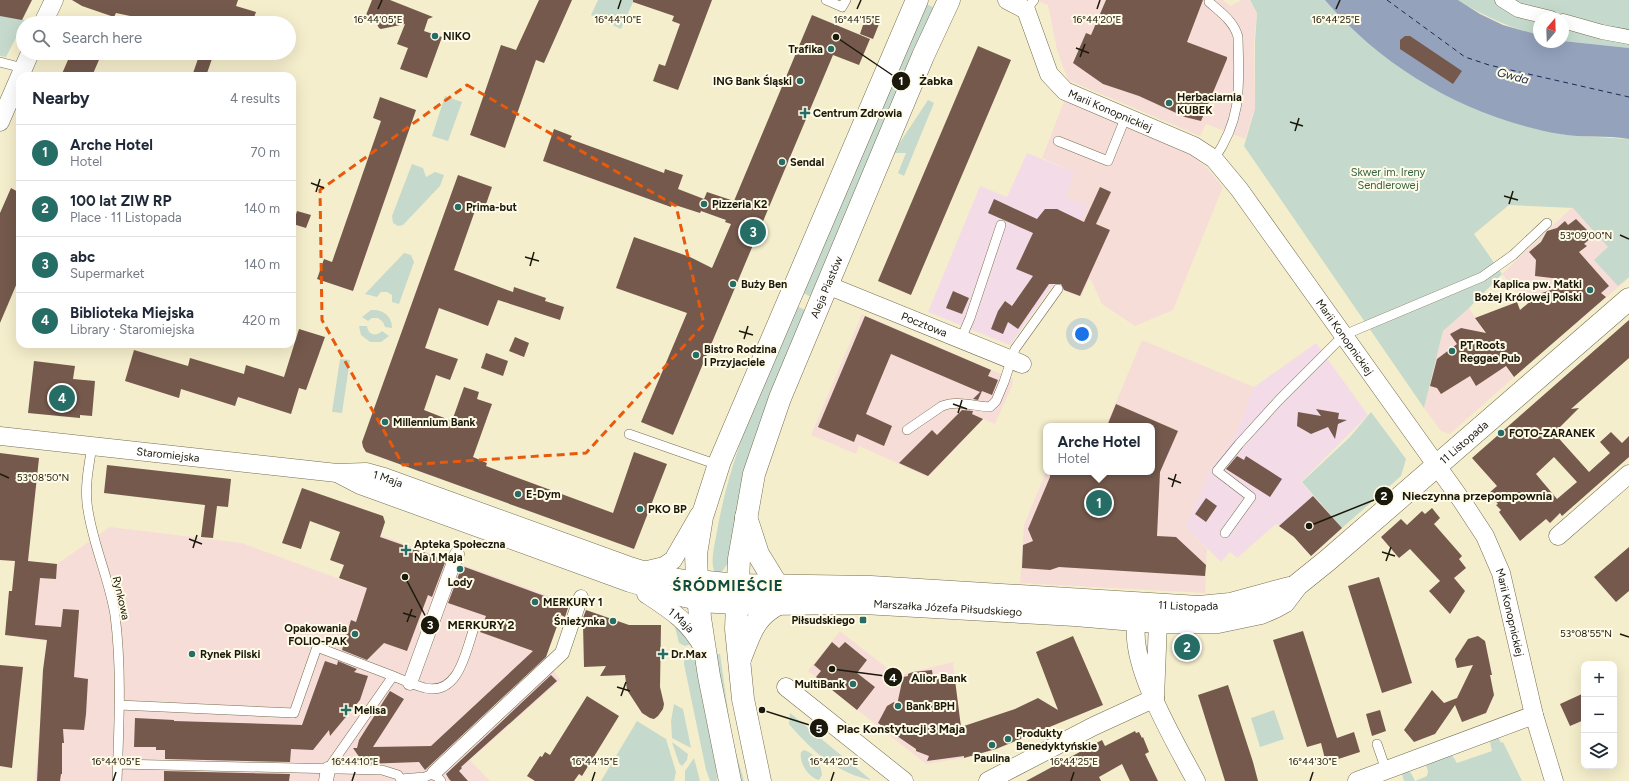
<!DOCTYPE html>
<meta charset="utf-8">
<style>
:root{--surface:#fff;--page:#f2f2f3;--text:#1f2937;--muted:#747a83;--line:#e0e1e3;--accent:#266e65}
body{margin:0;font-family:Figtree,sans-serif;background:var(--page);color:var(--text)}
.controls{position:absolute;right:12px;bottom:12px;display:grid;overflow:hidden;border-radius:8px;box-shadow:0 4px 16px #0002}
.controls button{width:36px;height:36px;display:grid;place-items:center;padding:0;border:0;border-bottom:1px solid var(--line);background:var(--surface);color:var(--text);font:20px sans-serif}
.compass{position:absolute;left:1533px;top:12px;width:36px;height:36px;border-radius:50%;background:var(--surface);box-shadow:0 4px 16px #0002;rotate:19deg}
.you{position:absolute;left:1082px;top:334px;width:14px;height:14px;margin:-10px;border:3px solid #fff;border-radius:50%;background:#1a73e8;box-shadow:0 0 0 6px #1a73e833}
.badge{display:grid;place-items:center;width:26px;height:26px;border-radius:50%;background:var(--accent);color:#fff;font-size:13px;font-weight:700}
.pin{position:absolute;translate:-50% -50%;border:2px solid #fff;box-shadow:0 1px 4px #0006}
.popup{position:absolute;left:1043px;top:423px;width:112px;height:52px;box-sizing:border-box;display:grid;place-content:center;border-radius:8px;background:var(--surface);filter:drop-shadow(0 1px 3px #0005);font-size:13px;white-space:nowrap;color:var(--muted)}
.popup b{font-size:15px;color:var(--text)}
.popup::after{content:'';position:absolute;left:50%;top:100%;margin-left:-8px;border:8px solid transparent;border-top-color:var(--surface)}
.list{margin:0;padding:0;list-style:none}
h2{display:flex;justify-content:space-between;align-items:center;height:52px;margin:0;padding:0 16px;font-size:17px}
h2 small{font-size:13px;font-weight:400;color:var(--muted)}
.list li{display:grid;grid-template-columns:26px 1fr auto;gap:12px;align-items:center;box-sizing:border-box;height:56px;padding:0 16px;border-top:1px solid var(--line)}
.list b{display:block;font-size:15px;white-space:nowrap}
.list p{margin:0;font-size:13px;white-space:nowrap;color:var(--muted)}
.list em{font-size:13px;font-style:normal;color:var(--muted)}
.icon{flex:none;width:22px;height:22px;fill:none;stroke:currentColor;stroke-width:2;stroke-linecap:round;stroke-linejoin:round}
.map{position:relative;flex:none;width:1629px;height:781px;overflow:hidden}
.search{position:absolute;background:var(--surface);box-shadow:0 4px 16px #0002;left:16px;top:16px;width:280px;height:44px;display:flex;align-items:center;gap:10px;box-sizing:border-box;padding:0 14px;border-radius:22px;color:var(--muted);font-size:15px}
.panel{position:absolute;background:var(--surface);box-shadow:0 4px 16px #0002;left:16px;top:72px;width:280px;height:276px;border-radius:12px}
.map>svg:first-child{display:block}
</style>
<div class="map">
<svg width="1629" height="781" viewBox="0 0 1629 781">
<rect width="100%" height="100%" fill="#f5eecc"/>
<path fill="#f7ddd7" d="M1035,0H1223L1230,6L1242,0H1249L1257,13L1254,42L1255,108L1245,139L1206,124L1200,136L1068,80L1057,50L1048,5Z
M1065,99L1187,152L1207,168L1223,187L1173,310L1135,326L1102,304L1091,280L1089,279L1081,297L1053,286L1088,206L1066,197L1075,172L1042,158Z
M1583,197L1629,236V278L1558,339L1502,274Z
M1469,308L1513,378L1450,434L1441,431L1424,408L1443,331Z
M862,314L1013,379L1012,386L995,424L983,419L928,477L859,446L856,454L811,435Z
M1142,340L1254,387L1235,436L1211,468L1185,527L1207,549L1205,593L1020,583L1024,525L1046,472H1152V426H1106Z
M110,527L242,543L361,587L380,535L566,602L546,657L560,680L470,760L490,781H35L47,641L19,638L28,561L57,564Z
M840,631L901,679L904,674L953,662L964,758L926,764L808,671Z"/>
<path fill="#f3dce7" d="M1027,153L1075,172L1066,197L1088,206L1053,285L1010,345L928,312L980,186L1007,197Z
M1316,343L1368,415L1301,482L1342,528L1311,556L1291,534L1276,524L1237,558L1230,552L1221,562L1185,527L1211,468L1235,436L1254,387Z"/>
<path fill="#c5dacc" d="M598,0H634L621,29L591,15Z
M1250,0H1328L1548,131L1565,135L1629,139V277L1618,286L1594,260L1608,247L1573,208L1509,205L1474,234L1502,274L1469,308L1443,331L1424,408L1244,146L1255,109V42L1257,13Z
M1458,0H1629V48L1563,41V18H1539V35C1508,27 1485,17 1458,0Z
M926,4L935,8L813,298L803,293Z
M0,15L25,20L6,57L0,56Z
M445,96L462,102L448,141L432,136Z
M928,100L934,103L904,176L898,173L906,153H893Z
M412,164L423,168L426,177L435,172L444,175L440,186L403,225L398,226L393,223L392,216Z
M404,253L411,255L414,262L399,304L392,302V295L387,292H381L377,297L365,294Z
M796,306L808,311L735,522L728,563L721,573H715C710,564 714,547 716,537C729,456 764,381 796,306Z
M371,310C383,309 392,316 392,328L385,327L383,322L378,318H372L368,321L362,317Z
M359,326H367C368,335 376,337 382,331L389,336L381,342H370L361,335Z
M340,359L350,360L342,413L332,412Z
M1371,412L1406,459L1401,476L1342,528L1302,482L1350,437Z
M674,623L692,644L685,646L679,643Z
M715,654H720L732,739L744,781H740Z
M696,656L716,763L717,781H710L706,770L684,664V661L687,657Z
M674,704L683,709L691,748L672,738L671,721Z
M1274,710L1284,739L1260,747L1251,718Z
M790,713L871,780C836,773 811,750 789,724Z
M637,721L666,739L676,772L674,781H601Z
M1498,737L1501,743L1503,742L1522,781H1404L1402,774L1407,771L1411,773L1415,781L1427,776L1428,771L1426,765L1452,755L1457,763L1492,751L1490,742Z
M672,742L688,754L687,760L682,766L679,763Z
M804,750C814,753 821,764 822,775L819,780C808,777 799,763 801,752Z
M694,758L700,781H685V771Z"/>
<path fill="#95a2bc" d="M1325,0H1458L1480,14L1503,25L1539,35V42H1563V41L1629,48V139C1606,135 1582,138 1560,134C1469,118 1385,70 1325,0Z"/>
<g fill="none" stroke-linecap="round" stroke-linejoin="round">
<path stroke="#1a2b50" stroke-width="1" stroke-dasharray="5 4" stroke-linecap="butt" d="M1387,0L1465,57L1489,65L1629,97"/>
</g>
<path fill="#74594c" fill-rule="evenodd" d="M0,0H32L22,20L0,16Z
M72,0H238L236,6L256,12L252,23H163L116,13L114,17L82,6Z
M372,0H390L433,17L428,19L424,31L442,37L427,78L400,69L408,48L397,44L405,24L381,29L379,28L374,19L366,15Z
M539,0H572L544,63L536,60L505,148L470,135L501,45L516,50Z
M633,0H712L678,90L653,81L659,64L665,66L680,24L672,21L674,16L633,2Z
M1106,0H1203L1187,42L1227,57V59L1201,121L1185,117L1139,96L1103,84L1073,63L1086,33L1091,35Z
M870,14L881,19L873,39L860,34L866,16L869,17Z
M812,15L870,39L859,65L833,55L673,435L641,422L687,313L616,288L634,237L690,257L712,268L731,224L725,222L726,220L701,211L700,213L672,204L671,207L543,161L554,129L572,136L570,139L664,173L665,169L683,175L678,189L704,199L707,192L734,201Z
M1405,36H1410L1462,71L1453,84L1400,49V40Z
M978,46L1011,60L911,295L878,281Z
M71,53H102L92,76H61Z
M200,53H214L206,76H192Z
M380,97L416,110L353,291L317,279L324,259L332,262L381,121L373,118Z
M458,175L492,187L485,207L477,205L454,270L513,292L514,287L546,298L545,301L564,307L560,320L498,300L488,326L439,308L425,348L458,359L450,380L436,375L424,410L452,421L464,387L479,392L477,399L492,404L473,457L487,463L486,466L613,513L634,452L667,464L634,549L366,452L363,447L362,442Z
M1100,187L1111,192L1096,224L1110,230L1080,296L1064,290L1061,284H1049L1018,329L1008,322L1003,334L991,329L998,311L1005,301L1012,306L1033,276L1016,269L1033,233L988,213L994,199L1037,219L1045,209H1057L1084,222Z
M11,188L20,193V276L0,323V213Z
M297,211L311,215L306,228L293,224Z
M1576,219L1593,236L1584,244L1587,246L1579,252L1609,286L1601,293L1606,297L1514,377L1506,366L1476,386L1470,376L1441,394L1437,388L1430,386L1437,359L1457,344L1450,334L1461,328L1486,333L1475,318L1517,302L1520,310L1539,294L1577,281L1535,276L1536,260L1529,252L1541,242L1547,231L1557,228L1565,221L1568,225Z
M953,291L969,298L962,314L946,308Z
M865,316L991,370L988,376L998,380L992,395L982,391L978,400L973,399L980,392L891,354L866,414L892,426L884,446L857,434L854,442L818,427Z
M1629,320V358L1571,409L1579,408L1554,433L1589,472L1610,453L1600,442L1611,432L1622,443L1629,436V457L1562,516L1560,513L1550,523L1546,519L1520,541L1499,512L1501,510L1496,505L1498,504L1489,493L1497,486L1472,458ZM1554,457L1577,482L1557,499L1536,474Z
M299,329L325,337L306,390L299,388L291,414L238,397L235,406L181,389L179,398L125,381L134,350L188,366L190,358L244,374L246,365L284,377Z
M515,337L529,343L524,357L509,351Z
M486,353L508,361L503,376L481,368Z
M34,361L75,366L73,379L95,381L92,416L80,415V418L28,413Z
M1116,404L1178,431L1160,472L1157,536L1176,537L1206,565L1205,576L1059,567L1050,570L1022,568L1023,545L1033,541L1028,529L1050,477V472H1152V426H1107Z
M1316,409L1339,413L1338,419L1347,420L1338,424L1335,439L1328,427L1311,434L1297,426L1298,412L1321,416Z
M962,410L973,411L972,414L983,419L928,476L899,463L932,430L937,435Z
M0,453L39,458L28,561L57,564L56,579L40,578L35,625L61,627L63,609L79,610L74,677L88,679L86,714L84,730L63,729L64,743H62V774H61L60,781H37L43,670L47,640L5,635L9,591H12L15,561L0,560Z
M1237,456L1244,460L1246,456L1282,479L1270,497L1226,469Z
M107,465L231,479L228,507L217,506L213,538L201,537L205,505L104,493Z
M302,488L383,516L385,522L380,537L446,560L432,597L428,595L407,651L384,643L367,660L342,650L351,620L356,622L367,588L339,578L344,565L330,560L340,532L310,521L301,549L282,543Z
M1313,496L1342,528L1311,556L1294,537L1279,526Z
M1206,498L1217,506L1206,522L1195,514Z
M1432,508L1440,518L1434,524L1462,556L1459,559L1466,568L1454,578L1465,591L1450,614L1429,591L1440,581L1410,549L1399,558L1381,537L1401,519L1407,525L1422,511L1425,514Z
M1629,547V591L1616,602L1594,577Z
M462,566L569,605L565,617L561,615L546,657L425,770L419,762L364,764L353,748H357L359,740L390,691L404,699L373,747L431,746L533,651L480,632L486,616L448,603Z
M1379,577L1412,683L1382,693L1348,586Z
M586,610L629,625H661L660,687L664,704L663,709L658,716L654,719L650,718L642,713L627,690L625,675L600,676L606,666L584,667L583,624L581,623Z
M1303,631L1337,738L1354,732L1360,752L1326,763L1321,743L1307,747L1273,640Z
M1073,636L1103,705L996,749L964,758V756L927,761L929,756L916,751V749L878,723L887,706L894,702L897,705L903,677L908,676V674L913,672L932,670L933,678L955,680L961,727L1015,709L1038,698L1058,710L1036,652Z
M1478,636L1485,641L1492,675H1490L1494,695L1486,713L1462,722L1455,705L1435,734L1414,742L1404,730L1432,690L1444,703L1457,698L1473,665L1457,668L1455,659L1468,639Z
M832,642L839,648L845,642L867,660L857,673L875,687L857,710L816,677L821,671L814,665Z
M325,661L337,665L338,661L357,669L354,672L368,676L360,700L330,736L329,730L313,750L291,749L290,762L165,759V750H156V747H134L135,718L174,720V721L302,725Z
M0,665L23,667L12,768L0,766Z
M551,675L557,681L461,767L462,768L459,771L468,781H451L449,779L446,774Z
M1228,685L1253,762L1258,781H1225L1198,695Z
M1584,693V720L1570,726L1560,704Z
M587,696L619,716L582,776L579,774L574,781H535L527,776L540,756L542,757L545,752L550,755Z
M1380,710L1386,731L1372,736L1366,714Z
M1135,731L1136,733L1139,732L1142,738L1143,737L1149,752L1145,754L1158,781H1130L1122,764L1099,777L1101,781H1026L1102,740L1105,746Z
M164,771L290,774L289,781H164Z"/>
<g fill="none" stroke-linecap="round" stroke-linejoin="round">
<defs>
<path id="service" d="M826,0L842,7L846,0
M1209,2C1220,12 1234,21 1238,37C1239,85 1243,118 1214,159
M1026,10L1034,0
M0,62L23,68
M1058,141L1108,161L1126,116
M961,339L970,318L1001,225
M907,430L942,406C958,400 973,406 990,407L996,401L1004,382L1015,349L1058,289
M629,434L718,465
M92,446C89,465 85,484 87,503C91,541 109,577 115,615C122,669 119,726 117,781
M1225,533L1251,497L1217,471L1239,444L1279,400L1344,335L1482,277L1513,255L1547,223
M393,676C403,680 414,685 425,688C460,696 466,649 475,625
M119,705L294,713L317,647L393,676L328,769
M1377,744L1386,770
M118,764L382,770L398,775L402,781
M401,779L425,777L434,773L441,781"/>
<path id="pedestrian" d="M1502,0L1518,10L1551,18
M1563,21L1602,32L1629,37
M410,683L457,554
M434,773L562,653L581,597
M326,781L328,769"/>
<g id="minor">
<path id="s1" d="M1007,0L1026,10L1049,74L1065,91L1194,146L1214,159L1239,189L1462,501L1485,536L1501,573L1534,715L1554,781"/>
<path d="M43,23L54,0"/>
<path d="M0,122L30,53"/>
<path id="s2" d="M827,285L1022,364"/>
<path id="s3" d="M0,436L337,473L366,472L384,477L627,565L656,574L697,581"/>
<path d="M339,474L360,485L630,583L671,595L698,601"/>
<path d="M1558,536L1629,474"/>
<path d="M647,570L664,566L673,560L699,515"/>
<path id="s4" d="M646,594C669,609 690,622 703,648"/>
<path d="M786,687L904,781"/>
<path d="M1155,698L1158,622L1149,603C1145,609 1138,615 1137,621C1127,662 1176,744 1196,781"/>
<path d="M988,781L1094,726L1155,698"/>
<path d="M1357,781L1534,715"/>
</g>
<g id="tertiary">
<path d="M746,517L758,554L777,585"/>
<path id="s5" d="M697,581L737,585L871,587L1199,607L1230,604L1289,588"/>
<path id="s6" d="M698,601L755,604L863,603L1075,615L1158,622H1218L1261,613L1275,607L1284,602L1297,585L1328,560L1629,299"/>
<path d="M740,659C750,635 753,617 778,604"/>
</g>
<g id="secondary">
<path d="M730,781L709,676L700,618L697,581L696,554L702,517L720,461L917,0"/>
<path id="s7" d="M760,781L743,699L736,629L739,559L754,474L780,398L923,56L949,0"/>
</g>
</defs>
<use href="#service" stroke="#756e50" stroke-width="10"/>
<use href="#pedestrian" stroke="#756e50" stroke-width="15"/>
<use href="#minor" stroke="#756e50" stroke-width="19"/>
<use href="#tertiary" stroke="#756e50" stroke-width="23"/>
<use href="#secondary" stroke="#756e50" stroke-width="23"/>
<use href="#service" stroke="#fff" stroke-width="9"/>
<use href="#pedestrian" stroke="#fff" stroke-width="14"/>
<use href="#minor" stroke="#fff" stroke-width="18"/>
<use href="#tertiary" stroke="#fff" stroke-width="22"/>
<use href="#secondary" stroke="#fff" stroke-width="22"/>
</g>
<path fill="none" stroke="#e8590c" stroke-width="3" stroke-dasharray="8 5" stroke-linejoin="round" d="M467,85L676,206L704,324L586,453L403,465L322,320L320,190Z"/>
<path fill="none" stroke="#1b180c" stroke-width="1.5" d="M378,9L382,0M618,9L621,0M857,9L861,0M1097,9L1100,0M1336,9L1340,0M1076,48L1089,53M1080,57L1085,44M1290,122L1303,126M1295,131L1299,118M311,183L324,188M316,192L320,179M1504,196L1518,200M1509,204L1513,191M1620,235L1629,239M525,257L539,261M530,266L534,252M739,331L753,335M744,339L748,326M953,404L967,409M958,413L962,400M0,474L9,478M1168,478L1181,483M1172,487L1176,474M189,539L202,544M193,548L197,535M1382,552L1395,556M1386,561L1391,547M403,613L416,617M407,622L412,609M1620,634L1629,637M617,687L630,691M621,696L626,682M113,781L116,772M352,781L355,772M592,781L595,772M831,781L834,772M1071,781L1074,772M1310,781L1313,772"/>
<g fill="#266e65" stroke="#fffbe6" stroke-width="1.5">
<circle cx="435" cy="36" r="4"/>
<circle cx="831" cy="49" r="4"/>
<circle cx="800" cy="81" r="4"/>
<circle cx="1169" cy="103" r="4"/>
<path d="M803 107h4v4h4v4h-4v4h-4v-4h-4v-4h4z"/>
<circle cx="782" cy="162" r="4"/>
<circle cx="704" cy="204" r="4"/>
<circle cx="458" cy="207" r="4"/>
<circle cx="733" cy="284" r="4"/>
<circle cx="1590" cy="290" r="4"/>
<circle cx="1452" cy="351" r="4"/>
<circle cx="696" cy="355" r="4"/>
<circle cx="385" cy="422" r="4"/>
<circle cx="1501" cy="433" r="4"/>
<circle cx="518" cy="494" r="4"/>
<circle cx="640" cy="509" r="4"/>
<path d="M404 544h4v4h4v4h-4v4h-4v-4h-4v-4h4z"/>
<circle cx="460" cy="569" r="4"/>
<circle cx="535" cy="602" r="4"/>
<rect x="859" y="616" width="8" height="8" rx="2"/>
<circle cx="613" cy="621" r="4"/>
<circle cx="355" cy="634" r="4"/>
<circle cx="192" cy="654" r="4"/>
<path d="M661 648h4v4h4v4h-4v4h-4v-4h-4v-4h4z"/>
<circle cx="853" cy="684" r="4"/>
<circle cx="898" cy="706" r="4"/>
<path d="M344 704h4v4h4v4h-4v4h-4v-4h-4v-4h4z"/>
<circle cx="1008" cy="739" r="4"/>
<circle cx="992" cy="745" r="4"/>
</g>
<g text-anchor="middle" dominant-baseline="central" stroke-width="4" stroke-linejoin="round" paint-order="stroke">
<g font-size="11" font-weight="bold" fill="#1b180c" stroke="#fffbe6" text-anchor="start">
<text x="443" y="36">NIKO</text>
<text x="823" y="49" text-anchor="end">Trafika</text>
<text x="792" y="81" text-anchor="end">ING Bank Śląski</text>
<text x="1177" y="97">Herbaciarnia<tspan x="1177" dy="13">KUBEK</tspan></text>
<text x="813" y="113">Centrum Zdrowia</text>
<text x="790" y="162">Sendal</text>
<text x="712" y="204">Pizzeria K2</text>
<text x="466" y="207">Prima-but</text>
<text x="741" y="284">Buży Ben</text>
<text x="1582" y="284" text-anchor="end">Kaplica pw. Matki<tspan x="1582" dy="13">Bożej Królowej Polski</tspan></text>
<text x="1460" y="345">PT Roots<tspan x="1460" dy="13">Reggae Pub</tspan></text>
<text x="704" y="349">Bistro Rodzina<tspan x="704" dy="13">I Przyjaciele</tspan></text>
<text x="393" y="422">Millennium Bank</text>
<text x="1509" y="433">FOTO-ZARANEK</text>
<text x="526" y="494">E-Dym</text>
<text x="648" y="509">PKO BP</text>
<text x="414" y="544">Apteka Społeczna<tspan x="414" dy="13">Na 1 Maja</tspan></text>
<text x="460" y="582" text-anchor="middle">Lody</text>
<text x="543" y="602">MERKURY 1</text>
<text x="855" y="620" text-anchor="end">Piłsudskiego</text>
<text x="605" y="621" text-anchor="end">Śnieżynka</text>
<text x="347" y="628" text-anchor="end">Opakowania<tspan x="347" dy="13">FOLIO-PAK</tspan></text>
<text x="200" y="654">Rynek Pilski</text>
<text x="671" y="654">Dr.Max</text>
<text x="845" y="684" text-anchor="end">MultiBank</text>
<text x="906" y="706">Bank BPH</text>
<text x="354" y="710">Melisa</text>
<text x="1016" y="733">Produkty<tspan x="1016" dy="13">Benedyktyńskie</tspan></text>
<text x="992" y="758" text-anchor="middle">Paulina</text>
</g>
<g font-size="11" fill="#1b180c" stroke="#fffbe6">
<text stroke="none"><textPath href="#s1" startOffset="162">Marii Konopnickiej</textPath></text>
<text stroke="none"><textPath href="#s7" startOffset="511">Aleja Piastów</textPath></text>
<text stroke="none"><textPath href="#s2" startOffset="105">Pocztowa</textPath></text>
<text stroke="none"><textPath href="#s1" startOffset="498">Marii Konopnickiej</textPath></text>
<text stroke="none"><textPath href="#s6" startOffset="831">11 Listopada</textPath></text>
<text stroke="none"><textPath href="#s3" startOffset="169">Staromiejska</textPath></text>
<text stroke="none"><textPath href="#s3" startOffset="391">1 Maja</textPath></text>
<text transform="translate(121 598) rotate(77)">Rynkowa</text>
<text stroke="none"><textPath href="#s5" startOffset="492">11 Listopada</textPath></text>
<text stroke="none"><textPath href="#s6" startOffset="250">Marszałka Józefa Piłsudskiego</textPath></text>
<text stroke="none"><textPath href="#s1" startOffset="822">Marii Konopnickiej</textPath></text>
<text stroke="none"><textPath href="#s4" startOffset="44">1 Maja</textPath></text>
</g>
<g font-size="11" fill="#346447" stroke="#fffbe6">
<text x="1388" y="172">Skwer im. Ireny<tspan x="1388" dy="13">Sendlerowej</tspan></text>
</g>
<g font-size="12" font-style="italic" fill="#1a2b50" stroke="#fffbe6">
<text transform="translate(1513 76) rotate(15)">Gwda</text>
</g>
<g font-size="15" font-weight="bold" letter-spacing="1" fill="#0e4b44" stroke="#fffbe6">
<text x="728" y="586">ŚRÓDMIEŚCIE</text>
</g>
</g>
<g font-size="10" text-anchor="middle" fill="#1b180c" stroke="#fffbe6" stroke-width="4" stroke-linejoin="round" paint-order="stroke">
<text x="1097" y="23">16°44'20"E</text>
<text x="1336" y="23">16°44'25"E</text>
<text x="378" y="23">16°44'05"E</text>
<text x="618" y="23">16°44'10"E</text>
<text x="857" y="23">16°44'15"E</text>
<text x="1586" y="239">53°09'00"N</text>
<text x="43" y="481">53°08'50"N</text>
<text x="1586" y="637">53°08'55"N</text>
<text x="116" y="765">16°44'05"E</text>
<text x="355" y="765">16°44'10"E</text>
<text x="595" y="765">16°44'15"E</text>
<text x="834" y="765">16°44'20"E</text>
<text x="1074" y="765">16°44'25"E</text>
<text x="1313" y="765">16°44'30"E</text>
</g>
<path fill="none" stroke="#1b180c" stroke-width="1.5" d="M836 37L901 81M1309 526L1384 496M405 577L430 625M832 669L893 677M762 710L819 728"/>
<g fill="#1b180c" stroke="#fffbe6" stroke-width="1.5">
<circle cx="836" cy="37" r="4"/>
<circle cx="1309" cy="526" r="4"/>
<circle cx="405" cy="577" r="4"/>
<circle cx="832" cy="669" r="4"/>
<circle cx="762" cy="710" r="4"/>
<circle cx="901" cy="81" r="10"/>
<circle cx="1384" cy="496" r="10"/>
<circle cx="430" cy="625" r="10"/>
<circle cx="893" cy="677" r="10"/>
<circle cx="819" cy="728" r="10"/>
</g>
<g font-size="12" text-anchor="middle" font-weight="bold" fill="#fff">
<text x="901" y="85">1</text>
<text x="1384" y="500">2</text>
<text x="430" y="629">3</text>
<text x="893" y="682">4</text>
<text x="819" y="733">5</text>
</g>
<g font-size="12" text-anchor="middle" font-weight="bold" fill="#1b180c" stroke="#fffbe6" stroke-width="4" stroke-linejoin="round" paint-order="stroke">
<text x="936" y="85">Żabka</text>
<text x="1477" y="500">Nieczynna przepompownia</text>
<text x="481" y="629">MERKURY 2</text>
<text x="939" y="682">Alior Bank</text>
<text x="901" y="733">Plac Konstytucji 3 Maja</text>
</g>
</svg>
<div class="controls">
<button>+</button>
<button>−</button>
<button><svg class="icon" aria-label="layers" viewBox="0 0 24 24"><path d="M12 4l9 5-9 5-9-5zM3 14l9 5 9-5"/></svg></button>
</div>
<svg class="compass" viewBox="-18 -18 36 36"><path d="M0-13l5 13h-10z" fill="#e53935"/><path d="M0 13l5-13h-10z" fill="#747a83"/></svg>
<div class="you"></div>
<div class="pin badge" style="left:1099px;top:503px">1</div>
<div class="popup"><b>Arche Hotel</b>Hotel</div>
<div class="pin badge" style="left:1187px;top:647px">2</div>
<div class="pin badge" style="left:753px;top:232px">3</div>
<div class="pin badge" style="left:62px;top:398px">4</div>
<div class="search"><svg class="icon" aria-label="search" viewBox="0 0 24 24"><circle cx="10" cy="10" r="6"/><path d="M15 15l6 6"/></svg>Search here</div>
<section class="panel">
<h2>Nearby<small>4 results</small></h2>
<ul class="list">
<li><span class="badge">1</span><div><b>Arche Hotel</b><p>Hotel</p></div><em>70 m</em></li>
<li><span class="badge">2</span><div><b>100 lat ZIW RP</b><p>Place · 11 Listopada</p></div><em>140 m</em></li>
<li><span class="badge">3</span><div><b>abc</b><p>Supermarket</p></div><em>140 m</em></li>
<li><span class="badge">4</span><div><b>Biblioteka Miejska</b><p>Library · Staromiejska</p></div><em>420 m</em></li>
</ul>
</section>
</div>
